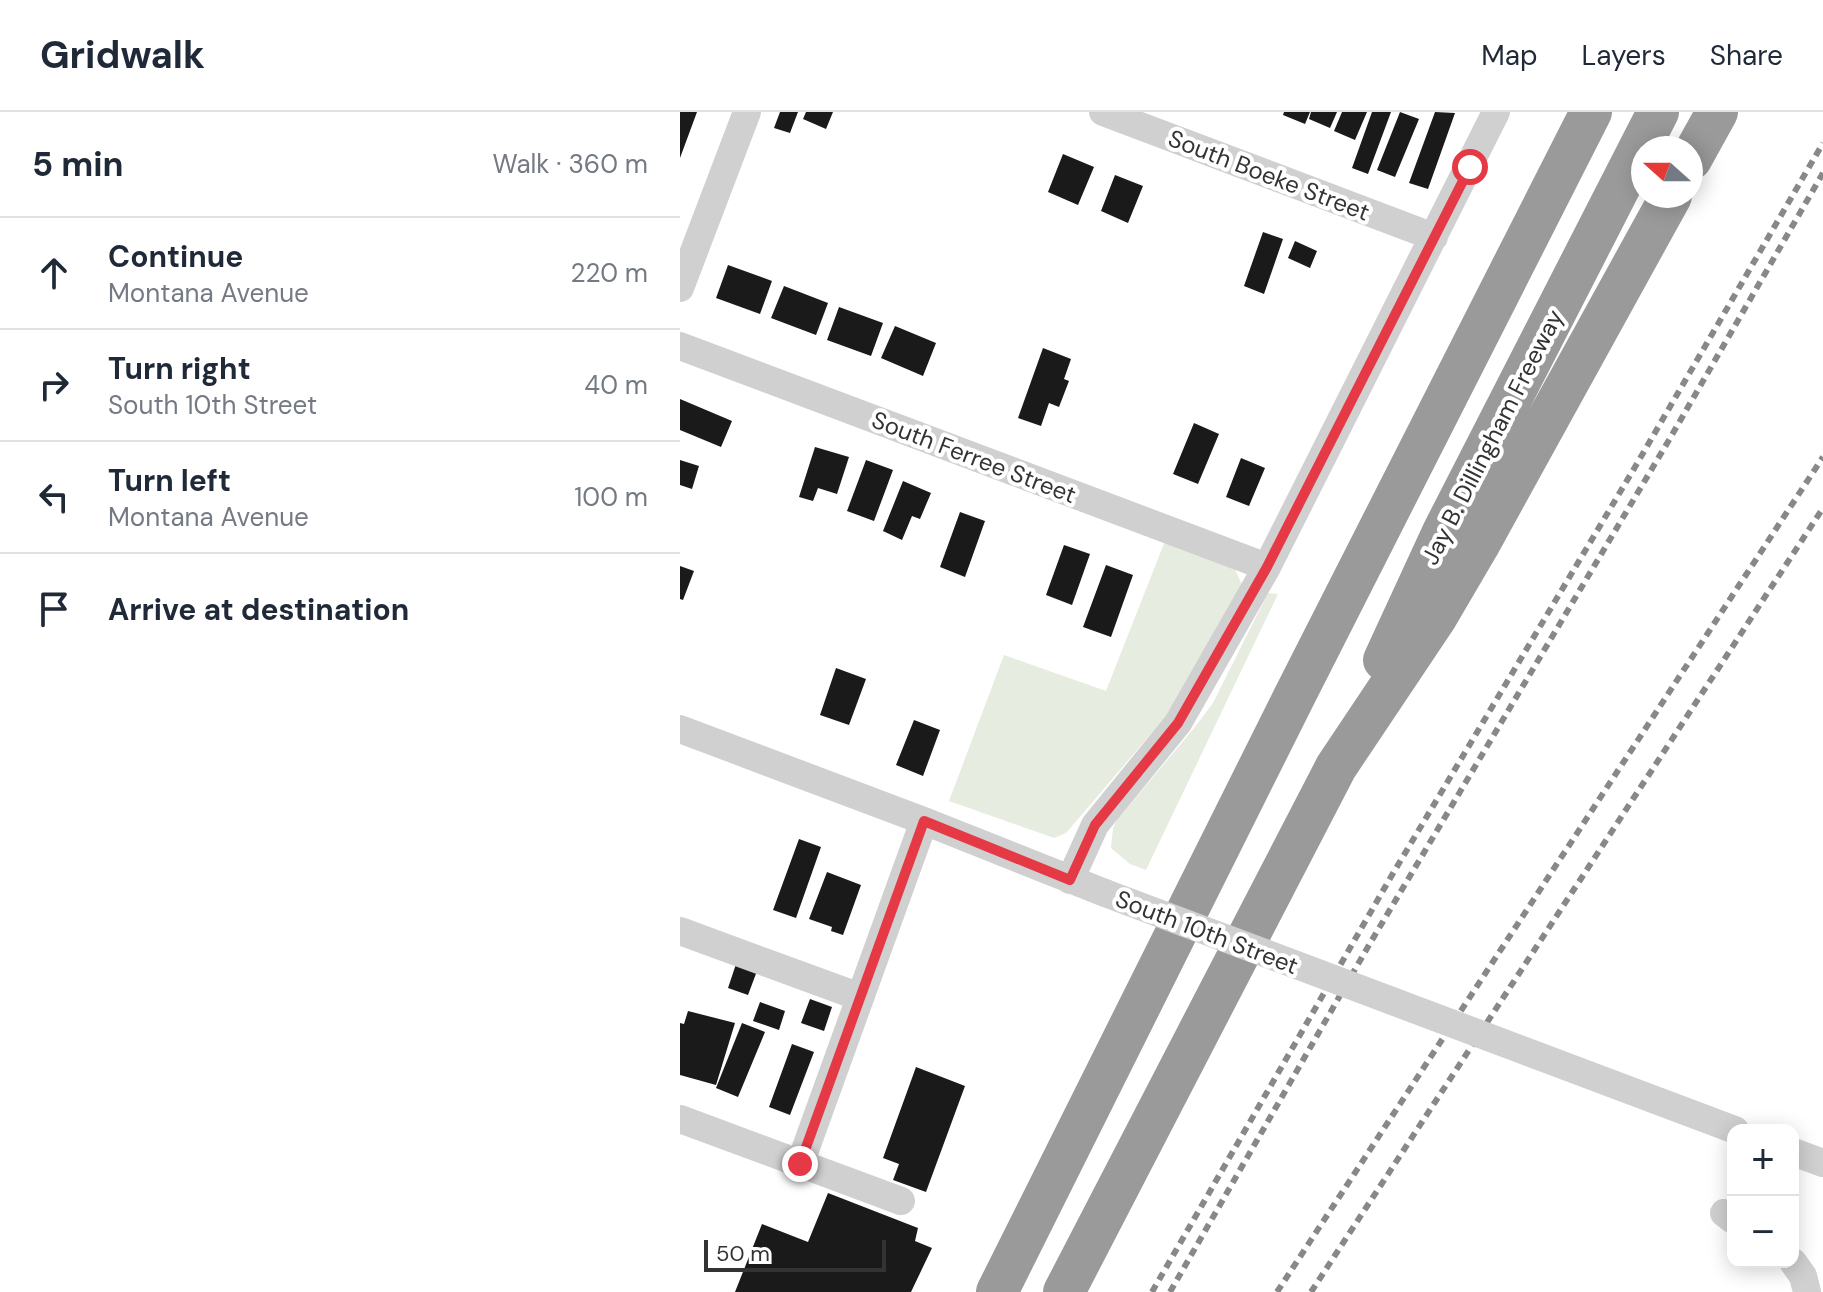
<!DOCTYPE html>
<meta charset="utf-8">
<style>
:root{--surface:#fff;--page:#f6f6f7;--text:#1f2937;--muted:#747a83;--line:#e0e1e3}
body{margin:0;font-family:"DM Sans",sans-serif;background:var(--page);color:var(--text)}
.controls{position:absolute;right:24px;bottom:24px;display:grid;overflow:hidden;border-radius:16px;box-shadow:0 4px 20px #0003}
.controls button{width:72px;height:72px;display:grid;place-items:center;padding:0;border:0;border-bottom:2px solid var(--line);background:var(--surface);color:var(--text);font:40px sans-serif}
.compass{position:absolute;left:951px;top:24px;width:72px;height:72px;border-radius:50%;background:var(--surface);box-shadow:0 4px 20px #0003;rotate:291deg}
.scale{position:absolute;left:24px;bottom:20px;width:182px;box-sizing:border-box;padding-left:8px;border:4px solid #333;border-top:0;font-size:22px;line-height:28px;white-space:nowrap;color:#333;-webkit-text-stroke:6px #fff;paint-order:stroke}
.stop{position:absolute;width:24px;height:24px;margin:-18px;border:6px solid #e63946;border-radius:50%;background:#fff}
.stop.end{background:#e63946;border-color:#fff;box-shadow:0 2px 8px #0008}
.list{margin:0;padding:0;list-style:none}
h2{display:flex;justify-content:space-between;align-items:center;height:104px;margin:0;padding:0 32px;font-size:34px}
h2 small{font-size:26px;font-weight:400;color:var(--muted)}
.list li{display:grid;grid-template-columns:52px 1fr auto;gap:24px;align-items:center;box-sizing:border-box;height:112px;padding:0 32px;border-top:2px solid var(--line)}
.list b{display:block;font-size:30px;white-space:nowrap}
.list p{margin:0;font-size:26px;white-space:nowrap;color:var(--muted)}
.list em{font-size:26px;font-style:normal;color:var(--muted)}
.icon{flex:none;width:44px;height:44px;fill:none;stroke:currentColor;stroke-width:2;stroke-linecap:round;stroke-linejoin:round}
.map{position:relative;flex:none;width:1143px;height:1180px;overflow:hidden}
header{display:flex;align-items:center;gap:48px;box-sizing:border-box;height:112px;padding:0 40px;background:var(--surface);border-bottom:2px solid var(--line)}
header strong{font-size:38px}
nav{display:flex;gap:44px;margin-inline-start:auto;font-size:28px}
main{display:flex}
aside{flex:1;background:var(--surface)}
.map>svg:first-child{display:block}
</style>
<header>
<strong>Gridwalk</strong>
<nav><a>Map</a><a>Layers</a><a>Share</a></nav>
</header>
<main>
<aside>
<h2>5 min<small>Walk · 360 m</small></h2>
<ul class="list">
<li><svg class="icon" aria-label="ahead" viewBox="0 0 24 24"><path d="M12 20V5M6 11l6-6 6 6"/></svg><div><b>Continue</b><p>Montana Avenue</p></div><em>220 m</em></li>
<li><svg class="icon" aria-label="right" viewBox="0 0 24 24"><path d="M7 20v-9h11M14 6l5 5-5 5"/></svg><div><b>Turn right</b><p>South 10th Street</p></div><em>40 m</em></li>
<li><svg class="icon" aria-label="left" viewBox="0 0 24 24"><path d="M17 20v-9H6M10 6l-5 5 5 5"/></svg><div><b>Turn left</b><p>Montana Avenue</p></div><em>100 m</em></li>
<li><svg class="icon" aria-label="arrive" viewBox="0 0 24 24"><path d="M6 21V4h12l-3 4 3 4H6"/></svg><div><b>Arrive at destination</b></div></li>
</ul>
</aside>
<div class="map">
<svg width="1143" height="1180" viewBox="0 0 1143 1180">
<rect width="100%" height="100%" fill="#fff"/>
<path fill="#e6ecdf" d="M485,429L554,455L563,475L499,589L386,721L374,726L269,689L324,543L426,579Z
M588,481L598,482L466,758L450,752L431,736L433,716L437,708L515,615L533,591Z"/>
<path fill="#1a1a1a" d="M0,0H17L0,46Z
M100,0H118L110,21L94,16Z
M126,0H153L146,17L123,7Z
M604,0H630L625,12L603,3Z
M631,0H657L650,16L629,7Z
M662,0H687L675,28L654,19Z
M692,0H711L688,62L672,56Z
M720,0L739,7L715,65L697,58Z
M755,0L775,1L748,77L729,71Z
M383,42L414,55L398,93L368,80Z
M435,63L463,74L448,111L421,99Z
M583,120L603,127L584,182L564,174Z
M615,129L637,139L630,156L608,146Z
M48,153L92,169L80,202L36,186Z
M104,174L148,191L136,223L91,206Z
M159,195L203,211L191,244L147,228Z
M215,214L256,231L243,264L201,246Z
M363,236L391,247L384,267L389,269L379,295L369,291L361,314L338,306Z
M0,287L52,309L41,335L0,318Z
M514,311L539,322L518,372L493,362Z
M135,335L169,345L157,382L138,376L133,389L119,385Z
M561,346L585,356L569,394L546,385Z
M0,348L19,354L12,377L0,373Z
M186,348L213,358L194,409L167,399Z
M223,369L251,381L240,407L232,404L222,428L203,419Z
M280,400L305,409L285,465L260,455Z
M384,433L410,442L392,493L366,483Z
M426,453L453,463L431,525L403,515Z
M0,454L14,459L3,488L0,487Z
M156,556L186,567L169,613L140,603Z
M234,608L260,618L243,664L216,653Z
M119,727L141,735L116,806L93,798Z
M147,760L181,773L163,823L151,819L152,815L129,807Z
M56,852L77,859L68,883L48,876Z
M130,887L152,895L144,919L121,911Z
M80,890L105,899L99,918L73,909Z
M8,899L55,911L36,973L0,963V911L4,912Z
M62,911L85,920L58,985L36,976Z
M112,932L134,940L110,1003L89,995Z
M236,955L285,974L246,1080L213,1068L219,1052L203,1046Z
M148,1081L238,1116L235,1129L252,1136L231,1180H55L82,1112L128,1130Z"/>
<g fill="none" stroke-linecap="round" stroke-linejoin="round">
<path stroke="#d0d0d0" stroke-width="28" d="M423,0L754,125
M0,176L67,0
M0,234L587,455
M0,617L244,709L425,781
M390,768L415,713L498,611L587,455L816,0
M0,819L180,885
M0,1007L221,1089
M1113,1040L1143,1051
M120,1052L244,709
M1044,1101L1053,1108
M1113,1150L1123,1164L1127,1180"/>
<path stroke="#9a9a9a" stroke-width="42" d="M1011,47L1037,0
M704,548L763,420L978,0
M317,1180L615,583L911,0
M384,1180L656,655L757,504L798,434L991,84"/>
<path stroke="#888" stroke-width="6" stroke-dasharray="8 6" stroke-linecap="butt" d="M472,1180L712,763L955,355L1143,31
M490,1180L689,833L989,328L1143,61
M597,1180L1143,345
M631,1180L1143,396"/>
<path stroke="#d0d0d0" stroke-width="28" d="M425,781L1055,1018"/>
</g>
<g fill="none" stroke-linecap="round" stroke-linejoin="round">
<path stroke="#e63946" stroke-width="10" d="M120,1052L244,709L390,768L415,713L498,611L587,455L790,55"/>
</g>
<g text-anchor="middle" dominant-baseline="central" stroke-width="8" stroke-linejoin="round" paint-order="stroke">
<g font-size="24" fill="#333" stroke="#fff">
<text transform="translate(589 63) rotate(21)">South Boeke Street</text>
<text transform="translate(812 325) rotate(-63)">Jay B. Dillingham Freeway</text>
<text transform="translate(294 345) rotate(21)">South Ferree Street</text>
<text transform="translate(527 820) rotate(21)">South 10th Street</text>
</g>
</g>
</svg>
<div class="controls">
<button>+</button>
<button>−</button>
</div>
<svg class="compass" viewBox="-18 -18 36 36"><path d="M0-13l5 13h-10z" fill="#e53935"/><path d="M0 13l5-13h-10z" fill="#747a83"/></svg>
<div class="scale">50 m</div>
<div class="stop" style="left:790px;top:55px"></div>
<div class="stop end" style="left:120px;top:1052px"></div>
</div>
</main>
